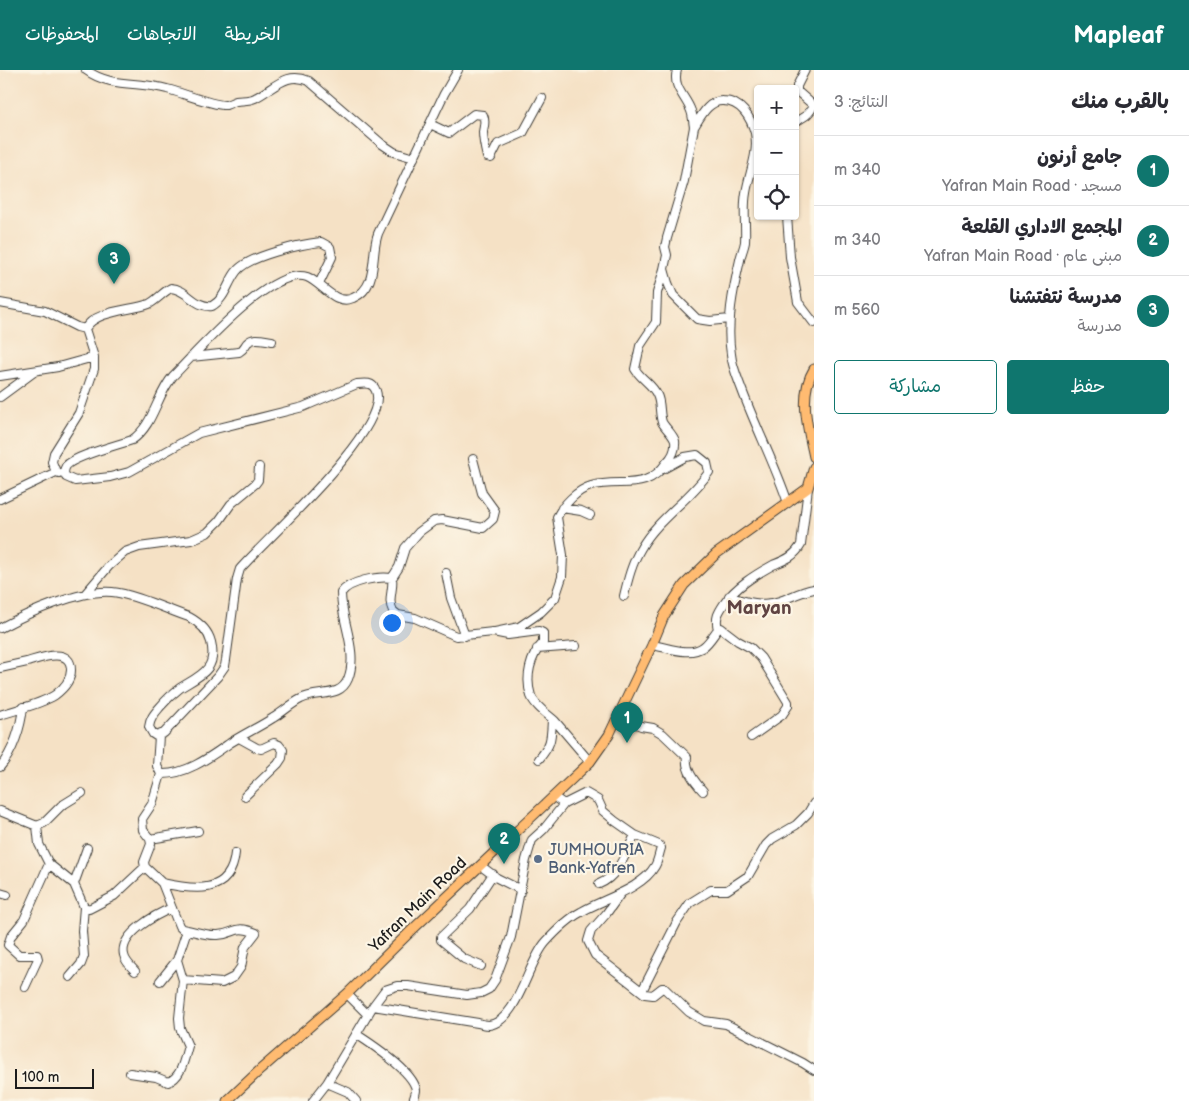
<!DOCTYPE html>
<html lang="ar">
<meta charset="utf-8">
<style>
:root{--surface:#fff;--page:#f2f2f3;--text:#2b2b33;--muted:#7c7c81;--line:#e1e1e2;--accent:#0f766e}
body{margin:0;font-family:"Balsamiq Sans","Playpen Sans Arabic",sans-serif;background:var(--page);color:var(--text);direction:rtl}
.controls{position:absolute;right:15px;top:15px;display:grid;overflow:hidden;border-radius:5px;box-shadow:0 1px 4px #0004}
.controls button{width:45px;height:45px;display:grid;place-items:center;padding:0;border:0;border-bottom:1px solid var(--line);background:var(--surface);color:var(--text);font:25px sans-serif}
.scale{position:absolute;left:15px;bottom:12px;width:79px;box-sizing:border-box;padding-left:5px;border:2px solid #1c1c1c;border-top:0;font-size:14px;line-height:18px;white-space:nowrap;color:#1c1c1c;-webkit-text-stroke:4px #fcf5e5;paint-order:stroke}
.you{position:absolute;left:391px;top:552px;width:18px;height:18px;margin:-12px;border:4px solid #fff;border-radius:50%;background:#1a73e8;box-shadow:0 0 0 8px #1a73e833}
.badge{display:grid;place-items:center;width:32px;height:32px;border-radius:50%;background:var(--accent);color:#fff;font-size:16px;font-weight:700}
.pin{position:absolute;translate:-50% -41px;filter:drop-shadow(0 1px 2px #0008)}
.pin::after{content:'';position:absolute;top:26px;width:18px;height:15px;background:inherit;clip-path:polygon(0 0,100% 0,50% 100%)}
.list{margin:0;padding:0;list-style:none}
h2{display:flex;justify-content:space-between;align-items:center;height:65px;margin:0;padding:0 20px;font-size:21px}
h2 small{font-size:16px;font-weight:400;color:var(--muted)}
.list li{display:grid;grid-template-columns:32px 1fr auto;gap:15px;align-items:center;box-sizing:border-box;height:70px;padding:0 20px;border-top:1px solid var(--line)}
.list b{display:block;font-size:19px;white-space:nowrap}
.list p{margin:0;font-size:16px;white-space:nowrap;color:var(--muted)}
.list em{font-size:16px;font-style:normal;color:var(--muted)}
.actions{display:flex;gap:10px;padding:15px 20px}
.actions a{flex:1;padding:11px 0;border:1px solid var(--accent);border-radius:5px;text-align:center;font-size:18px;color:var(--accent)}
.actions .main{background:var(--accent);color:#fff}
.icon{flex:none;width:28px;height:28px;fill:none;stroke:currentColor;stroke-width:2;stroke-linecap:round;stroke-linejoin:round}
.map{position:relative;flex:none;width:814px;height:1031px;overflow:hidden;direction:ltr}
header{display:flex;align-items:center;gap:30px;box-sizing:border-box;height:70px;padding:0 25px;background:var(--accent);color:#fff}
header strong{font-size:24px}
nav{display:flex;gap:28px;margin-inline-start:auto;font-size:18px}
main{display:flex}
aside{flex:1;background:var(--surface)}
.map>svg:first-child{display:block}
</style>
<header>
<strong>Mapleaf</strong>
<nav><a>الخريطة</a><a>الاتجاهات</a><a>المحفوظات</a></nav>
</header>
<main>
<aside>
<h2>بالقرب منك<small>النتائج: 3</small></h2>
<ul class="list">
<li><span class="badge">1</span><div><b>جامع أرنون</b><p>مسجد · Yafran Main Road</p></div><em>340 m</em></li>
<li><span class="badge">2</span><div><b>المجمع الاداري القلعة</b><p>مبنى عام · Yafran Main Road</p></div><em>340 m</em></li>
<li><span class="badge">3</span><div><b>مدرسة نتفتشنا</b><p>مدرسة</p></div><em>560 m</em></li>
</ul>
<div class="actions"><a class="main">حفظ</a><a>مشاركة</a></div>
</aside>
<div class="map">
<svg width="814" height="1031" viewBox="0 0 814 1031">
<rect width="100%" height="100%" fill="#fcf5e5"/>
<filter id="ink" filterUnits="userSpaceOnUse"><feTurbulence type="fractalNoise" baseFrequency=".02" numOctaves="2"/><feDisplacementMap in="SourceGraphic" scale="10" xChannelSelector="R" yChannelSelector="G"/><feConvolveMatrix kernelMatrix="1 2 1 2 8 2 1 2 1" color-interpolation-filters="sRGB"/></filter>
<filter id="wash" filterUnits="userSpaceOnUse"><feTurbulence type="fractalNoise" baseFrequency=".0096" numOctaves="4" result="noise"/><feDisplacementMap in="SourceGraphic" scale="20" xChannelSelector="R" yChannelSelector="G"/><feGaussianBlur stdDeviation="1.12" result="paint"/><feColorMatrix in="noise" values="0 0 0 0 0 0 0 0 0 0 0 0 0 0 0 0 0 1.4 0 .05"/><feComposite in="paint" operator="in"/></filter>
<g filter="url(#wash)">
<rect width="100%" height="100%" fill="#f5e1c5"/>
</g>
<g filter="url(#ink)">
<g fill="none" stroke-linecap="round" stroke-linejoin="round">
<defs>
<path id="minor" d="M86,0C110,18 140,11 167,19C180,22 214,36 226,35C229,34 233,32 236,31C242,30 249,31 255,28C275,18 286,1 309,11L382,74L394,82L414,88
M677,0C672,18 686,26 691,41C693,46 693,52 694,57C701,46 709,30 723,31C741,31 751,48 755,63C759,84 749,103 746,123C743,139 746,155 745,172C744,178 741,184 740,190C733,220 726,254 731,284C732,296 738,309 742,320C756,358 775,394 788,433
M795,52C802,48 811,44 813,35L797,21V16L805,0
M430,54L449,63L474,44L483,45C486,51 484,55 483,62C483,70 485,79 487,87L491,88L498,74L523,63L542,28
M694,57L684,111L667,168L665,177L667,185L664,199L668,213L673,225L697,249L710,251L730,249
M787,146L790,187L798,232L814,253
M0,233L45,241L77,257L85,259
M191,287L239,282C244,279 244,277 247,273C253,266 264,270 272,271
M0,306L58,297L94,287
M0,327L34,302
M56,402L52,392L54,383L79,343L94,299V287L85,259C95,240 130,241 149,234C157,230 163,222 171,218C187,219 195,238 212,236C225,229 227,214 236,202C247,186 302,174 321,172L330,177L332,187L319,214
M0,429L56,402L59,403
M562,438L581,441L590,445
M446,503L451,528L465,566
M392,508L399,497L405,478L419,462L434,451L442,450L483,458L493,449L495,441L482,423L473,389
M85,524L109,496L125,482L139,477L191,470L207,463L219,451L231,434L255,414L258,410L259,397
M624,526C628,509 632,493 641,478C658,448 690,430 709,402L707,393L697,385L685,387L663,399
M729,526C744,532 765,537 780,531C791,527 802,521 814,519
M0,558C28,543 81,519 112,522C134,524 168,540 189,547C200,553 208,560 211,572C218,600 199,606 180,618C172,624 166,630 160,637C155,643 150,648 149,657L153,664L156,666L164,663L218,606L225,596L226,590L237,509L240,499C266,469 390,359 376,321C373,312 365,313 357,314L303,337L199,363L129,402L110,407L75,411L66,407L64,403C64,400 64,399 66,396C74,386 118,375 132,370C154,355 156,326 173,306C197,282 272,195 307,207C322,213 335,236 353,228C378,218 371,187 377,167C378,162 381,158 383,153L444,24L458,0
M718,559L721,558L738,571L751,578L761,588L788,632V636L782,645L751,667
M495,562L519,557L541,542L555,528L562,507L563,485L557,447C563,435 577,420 591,416C621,408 646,423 667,392C672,387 676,379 675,371C673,364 665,358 662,352C659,343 661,333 657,325C653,315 641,309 635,299L640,276L656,252L657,223L664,199
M652,575C667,577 689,587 703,577C709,573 714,564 718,559C715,548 718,543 724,534C735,517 755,505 773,495C785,490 794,487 801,475L808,418
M537,579L576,576
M0,598C9,596 18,594 27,592C40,588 71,576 71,600C71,611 63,619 55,625C39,635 18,639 0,645
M619,645L629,651L641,656L653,658L663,664L687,687C685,700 695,712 703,721
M159,666L157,696L161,704C186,705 210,687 230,673C244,664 259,657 273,648C283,642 291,634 301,629C317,620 340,629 348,609C359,582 341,551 341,523C349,511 378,506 392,508C394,520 387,529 393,541L398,545L415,548L456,566L493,562L508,565L539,561L543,563V573C530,586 525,608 531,626C535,636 547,644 555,651C567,665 578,678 590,692
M239,668L257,678L261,679L274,673L279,675L283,680L282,688L278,694L245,726
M539,689C552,674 551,668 552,649
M0,697C13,682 21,657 23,637
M0,741L37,756
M37,756L39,774L49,794L74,814L84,837L89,839L114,826L145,797
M37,756L44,753L61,736L82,723
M150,769L198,761
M481,796L497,808L521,820
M162,813C193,820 231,826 235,783
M74,814L87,778
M599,814C618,807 626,782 635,765
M0,823L7,825
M621,823L606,844L591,861L588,871L595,885L645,924L653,925L662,918H664L689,942L704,951L726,954L803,993L814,1000
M481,896L464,889L441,870V867L470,839L493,804
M135,901C131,897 125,891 124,885C119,864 157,844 172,838
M70,907L81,894L84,886L82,861L84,837
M183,910L222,913L234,907L241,897L245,877L256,863C234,854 236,864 218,865C208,866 197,862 187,860
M160,911L177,890
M25,917L38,889L37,885H19L8,875L11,866L24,850L49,794
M642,921L677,852L690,833L711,820H727L748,806L766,775L772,769L796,755L808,743L814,733
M347,924L368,945
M373,936L478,953C481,954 486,955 489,955C518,951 528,891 546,872C556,861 568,849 581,842C603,829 642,819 655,796C658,791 659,784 661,778L659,775L635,765L615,751L603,741L598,730L586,723L564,734
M356,964C370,973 414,1002 416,1020C416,1023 414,1028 413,1031
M130,1003L156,1007L168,1012C182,1007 184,989 188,976L180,958L179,948L183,910L177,890L187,860L182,859L179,856L162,813L145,797L144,792L151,774L150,769L143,760L142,749L152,734L161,704
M327,1013L348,1022L356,1031
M313,1031L327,1013L373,936L385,920L397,916H408L467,925L481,923L489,919L495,910L511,867L526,790L532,770L544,759L564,734L554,727"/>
<path id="major" d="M814,299C798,325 808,359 814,387
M227,1031L260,1000L347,924L412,860L590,692L609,665L652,575L664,546L684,515L716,484L808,418L814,397"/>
</defs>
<use href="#minor" stroke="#3d3a35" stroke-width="10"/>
<use href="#major" stroke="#3d3a35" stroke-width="11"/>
<use href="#minor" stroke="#fff" stroke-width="8"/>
<use href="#major" stroke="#ffbb71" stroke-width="9"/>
</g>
</g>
<circle fill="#5c6f8a" stroke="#fcf5e5" stroke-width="2" cx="538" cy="789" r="5"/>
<g text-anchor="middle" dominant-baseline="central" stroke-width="4.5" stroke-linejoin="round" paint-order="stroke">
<g font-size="16" fill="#4e5e75" stroke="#fcf5e5" text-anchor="start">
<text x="548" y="780">JUMHOURIA<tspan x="548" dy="18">Bank-Yafren</tspan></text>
</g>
<g font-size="16" fill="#1c1c1c" stroke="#fcf5e5">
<text transform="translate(418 835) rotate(-44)">Yafran Main Road</text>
</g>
<g font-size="19" font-weight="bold" fill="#604443" stroke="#fcf5e5">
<text x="759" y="538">Maryan</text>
</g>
</g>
</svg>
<div class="controls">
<button>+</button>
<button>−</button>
<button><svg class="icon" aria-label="locate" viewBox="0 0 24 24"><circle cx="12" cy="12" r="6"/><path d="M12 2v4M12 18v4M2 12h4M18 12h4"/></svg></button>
</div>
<div class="scale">100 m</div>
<div class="you"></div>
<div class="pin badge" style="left:627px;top:673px">1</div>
<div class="pin badge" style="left:504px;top:794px">2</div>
<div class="pin badge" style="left:114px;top:214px">3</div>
</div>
</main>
